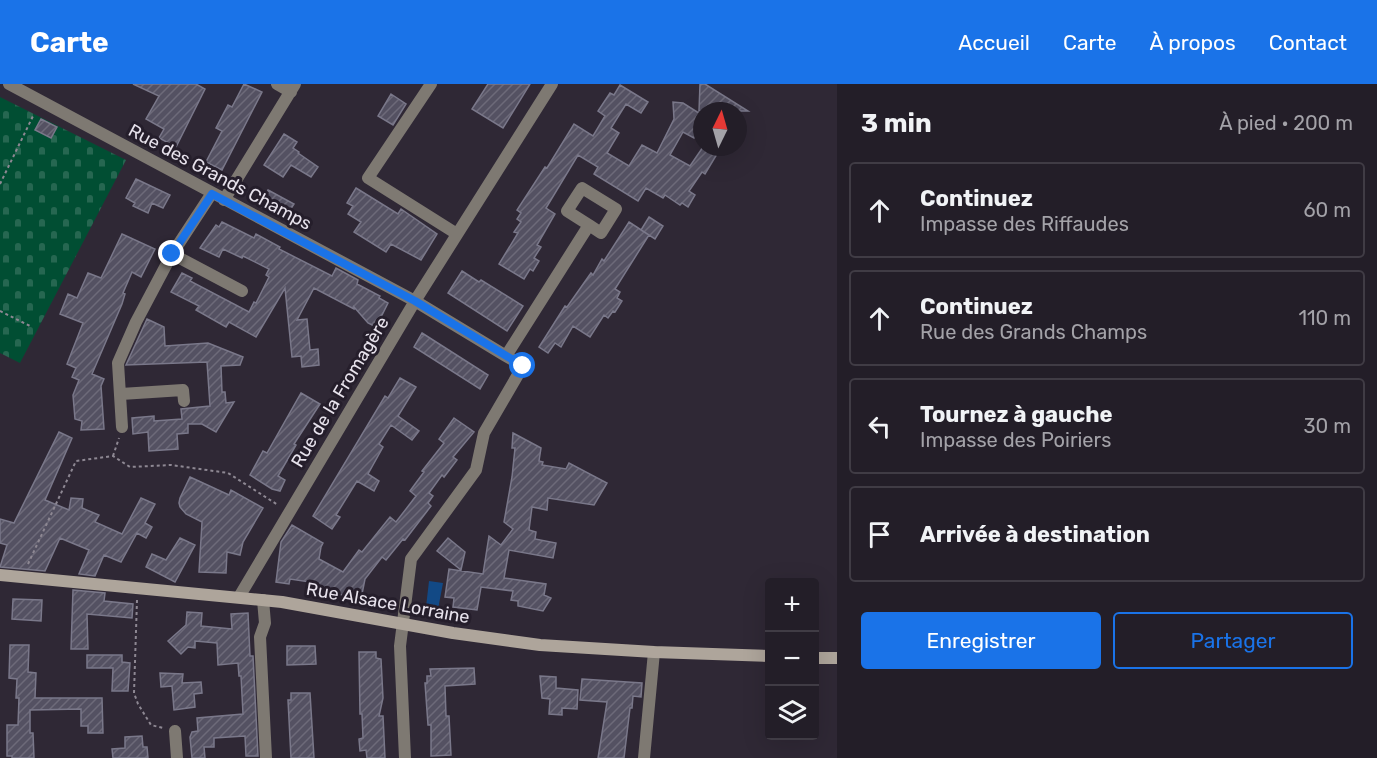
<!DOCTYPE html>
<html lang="fr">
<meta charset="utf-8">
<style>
:root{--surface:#231e28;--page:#2f2b34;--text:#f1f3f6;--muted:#a3a2a8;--line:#403c45;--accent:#1a73e8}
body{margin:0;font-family:Rubik,sans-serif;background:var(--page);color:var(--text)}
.controls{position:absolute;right:18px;bottom:18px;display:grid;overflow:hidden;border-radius:6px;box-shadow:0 6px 24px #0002}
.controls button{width:54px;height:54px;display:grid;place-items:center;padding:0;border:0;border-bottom:2px solid var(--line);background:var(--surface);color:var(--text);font:30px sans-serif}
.compass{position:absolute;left:693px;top:18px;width:54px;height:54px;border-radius:50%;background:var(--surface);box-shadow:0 6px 24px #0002;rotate:5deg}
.stop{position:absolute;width:18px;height:18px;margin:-14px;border:4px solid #1a73e8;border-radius:50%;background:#fff}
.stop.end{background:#1a73e8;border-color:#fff;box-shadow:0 2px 6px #0008}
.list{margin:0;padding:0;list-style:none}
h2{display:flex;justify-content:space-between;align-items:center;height:78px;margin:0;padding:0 24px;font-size:26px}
h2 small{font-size:20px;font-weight:400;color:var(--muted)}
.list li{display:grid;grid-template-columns:39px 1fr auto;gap:18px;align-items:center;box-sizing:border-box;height:96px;margin:0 12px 12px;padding:0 12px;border:2px solid var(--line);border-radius:6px}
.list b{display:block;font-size:22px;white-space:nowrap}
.list p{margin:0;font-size:20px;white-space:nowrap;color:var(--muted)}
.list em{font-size:20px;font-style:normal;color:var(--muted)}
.actions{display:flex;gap:12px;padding:18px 24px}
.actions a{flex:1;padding:14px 0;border:2px solid var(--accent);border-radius:6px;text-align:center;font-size:21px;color:var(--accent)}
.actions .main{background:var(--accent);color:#fff}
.icon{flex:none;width:33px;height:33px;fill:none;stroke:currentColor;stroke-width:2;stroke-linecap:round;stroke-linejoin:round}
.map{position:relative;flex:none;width:837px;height:674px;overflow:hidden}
header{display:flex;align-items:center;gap:36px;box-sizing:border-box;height:84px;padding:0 30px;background:var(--accent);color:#fff}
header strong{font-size:28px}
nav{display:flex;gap:33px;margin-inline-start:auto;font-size:21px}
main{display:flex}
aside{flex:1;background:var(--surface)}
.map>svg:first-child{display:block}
</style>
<header>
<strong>Carte</strong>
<nav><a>Accueil</a><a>Carte</a><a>À propos</a><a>Contact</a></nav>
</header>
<main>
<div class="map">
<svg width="837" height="674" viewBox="0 0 837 674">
<defs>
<pattern id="cemetery-stones" width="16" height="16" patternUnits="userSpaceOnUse" patternTransform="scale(1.5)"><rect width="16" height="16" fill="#014e33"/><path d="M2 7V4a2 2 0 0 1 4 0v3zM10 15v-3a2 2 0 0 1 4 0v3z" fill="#266751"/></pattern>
<pattern id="building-hatch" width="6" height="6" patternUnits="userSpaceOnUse" patternTransform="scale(1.5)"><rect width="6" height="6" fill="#545162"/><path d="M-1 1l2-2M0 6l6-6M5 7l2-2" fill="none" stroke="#6d6a79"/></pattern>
</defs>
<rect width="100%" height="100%" fill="#2f2835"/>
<path fill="url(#cemetery-stones)" d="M0,13L126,76L20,279L0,269Z"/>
<path fill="#124985" d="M429,497L443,499L439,520L440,525L426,523Z"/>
<path fill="url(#building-hatch)" stroke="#7a788a" stroke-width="1.5" d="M133,0H196L205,5L176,63L159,54L164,45L146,35L159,12Z
M244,0L262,8L222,86L206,78L222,47L216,44L228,21L232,23Z
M488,0H530L503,44L472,25Z
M700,0H705L748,27H699Z
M620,1L648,18L641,29L626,20L611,44L619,49L607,69L629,82L642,61L657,69L674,35L673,18L683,19L702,31V41L694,54L683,48L670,71L690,82L703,63L717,70L705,90L702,88L689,107L695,111L688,123L682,119L680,121L665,111L663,114L646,104L638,117L594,90L598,83L578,71L546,124L555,130L537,161L541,163L534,174L539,177L533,187L530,185L524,195L499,180L518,149L514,148L521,138L517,135L521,129L517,126L545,83L547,84L574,40L593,52L605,32L598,27L610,9L614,11Z
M391,10L406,20L393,41L378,32Z
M41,35L57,43L51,54L35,46Z
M284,50L297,58L293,64L299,68L298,69L318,83L311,93L291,81L283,93L264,81Z
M136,95L170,111L163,124L152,119L148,129L133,122L135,119L126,114Z
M356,104L398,130L401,125L437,150L421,176L391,160L386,168L354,148L361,138L348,130L353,122L347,119Z
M268,106L294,120L284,135L260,122Z
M649,133L663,142L655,155L641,146Z
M222,138L254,154L256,150L280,163L279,165L332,192L336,184L358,196L357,200L380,212L379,214L388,219L376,243L368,239L354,223V225L314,204L297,236L307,235L310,266L318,265L319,281L302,283L301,272L292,273L285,204L256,253L229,238L226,243L196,226L199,222L171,208L182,189L192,194L190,197L249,228L254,218L256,219L269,193L266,191L269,185L243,172L242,174L223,165L219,173L200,164L216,141L219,143Z
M629,138L649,151L615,205L620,208L617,214L622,217L615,228L613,227L608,234L604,231L590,253L573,242L561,263L555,259L548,269L539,263L565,222L567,223L591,189L593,191L602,175L604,177Z
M122,150L155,165L141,193L132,188L123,209L125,210L122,220L92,290L104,295L101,302L104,345L81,346L82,337L75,335L73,311L79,296L72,293L76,284L67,280L83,239L60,230L68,210L77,214L88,189L101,194Z
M462,187L479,198L481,196L523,222L507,247L448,209Z
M147,235L164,243L165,262L208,259L243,273L240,281L221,282L222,308H225L226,319L234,318L216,348L202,340H188V349L177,350L178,365L149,367L148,348L133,350L132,334L154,332V337L182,335L181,325L210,322L207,278L126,281Z
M422,249L488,291L480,305L414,263Z
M400,294L416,303L398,332L419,347L412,356L391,341L379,360L383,363L368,390L379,397L374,407L357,397L336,431L340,433L332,445L313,432L385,312L388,314Z
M301,309L320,320L294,360L296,361L278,392L285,396L280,407L272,405L250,391L263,367L267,369Z
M454,334L474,348L453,373L457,376L444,393L442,391L429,409L433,412L428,419L431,422L405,456L403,455L386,476L382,473L365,495L361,515L314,505L317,499L290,495L289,500L276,498L281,458L292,441L323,459L321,463L319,475L343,488L359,466L362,468L390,433L396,438L416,412L410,407L424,388L422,387L444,359L439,355Z
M59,348L72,354L45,416L69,426L71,414L83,415L82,424L99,431L95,438L122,450L141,414L155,420L145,439L152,443L146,454L137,449L121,478L104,471L95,492L79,490L89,466L60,454L45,487L0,483L7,461L0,459V435L14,439Z
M513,349L541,364L539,377L543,378L542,381L566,385L569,379L607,399L594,421L548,414L547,426L532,423L529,446L536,448L535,455L556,459L553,474L509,466L504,494L546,500L544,511L551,514L543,527L518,522V517L511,516L513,507L481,503L477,526L453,523L454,514L445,513L449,485L483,490L489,452L501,461L513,445L504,438L512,393L515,364H512Z
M190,393L229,411L231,406L263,424L243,458L240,471L227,468L226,489L199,488L202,438L186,430L180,423L179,419L180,414Z
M180,454L195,461L175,498L146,483L152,470L166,476Z
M448,454L465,468L461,486L437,467Z
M73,506L105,509L104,517L133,520L132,534L87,530L88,565H71Z
M13,515L42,516L41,537L12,535Z
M187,528L202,529L201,542L232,545L231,530L248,529L250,572H253L258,672H246L245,652L214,654V663H204L205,674H192L190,653L192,648L198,647L197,634L243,630L241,592H239L238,579L218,581L217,559L195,557V564L188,563L181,570L168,557L186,541Z
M10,561H29L28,588L36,589L35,614H102L103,649H88V642H81V625L30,626V649H33L34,674H12V672H7V641H18L19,614H16L17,595L9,594Z
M287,562H315L316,580L287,581Z
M359,568H376V574L381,575L383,614L379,632H383L385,674H367L366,666L360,667L359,655L363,654L362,630H360Z
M87,571H122V578L130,579L128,607H112L113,584H87Z
M474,584L475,600L445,602L446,632H449L451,671L431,672V641H428L425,599H427V592H431L430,585Z
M160,589L183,590L182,599L201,598L202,609L194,610L195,623L174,626L172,602L161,603Z
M540,592L556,593V604L578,606L577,625L562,624V631L549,630L550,615L542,614Z
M582,595L642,599L641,613L633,612L632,624H630L624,674H598L607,618L580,616Z
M291,609H310L314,674H291L288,616H291Z
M142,652L143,663H147L148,674H113L112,665L125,664V653Z"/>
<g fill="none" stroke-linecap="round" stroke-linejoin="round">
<path stroke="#8e8893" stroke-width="2" stroke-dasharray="3 3" stroke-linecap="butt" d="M0,100L34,30
M0,227L32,243
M113,372L119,354
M28,480L76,377L113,372L130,383L171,381L228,389L278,421
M137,516L134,609L138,620L151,641L163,644"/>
<path stroke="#7e7972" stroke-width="12" d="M9,0L415,217L506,272L589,141L601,149L616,125L582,104L567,127L589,141
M277,0L291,8
M431,0L368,94L457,150
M224,116L295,0
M172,170L242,207
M121,310L183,306L184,317
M122,343L118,279L136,238L172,170L212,109
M239,513L415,217L552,0
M263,516L265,539L260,553L266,674
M175,647L177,674
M405,674L400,562L411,475L476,386L484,349L523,282L506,272
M644,674L654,568"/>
<path stroke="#aea59b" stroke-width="12" d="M0,491L282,518L453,549L540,561L654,568L770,572
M814,574H837"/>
</g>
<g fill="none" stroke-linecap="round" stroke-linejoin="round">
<path stroke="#1a73e8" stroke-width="8" d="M172,170L212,110L415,217L523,282"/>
</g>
<g text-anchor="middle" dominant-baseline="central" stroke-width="6" stroke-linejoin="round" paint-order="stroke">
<g font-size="18" fill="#e7e2ec" stroke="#251e2b">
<text transform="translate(220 93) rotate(28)">Rue des Grands Champs</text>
<text transform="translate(340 308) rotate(-59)">Rue de la Fromagère</text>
<text transform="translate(388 519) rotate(10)">Rue Alsace Lorraine</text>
</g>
</g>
</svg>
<div class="controls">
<button>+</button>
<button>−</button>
<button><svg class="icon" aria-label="layers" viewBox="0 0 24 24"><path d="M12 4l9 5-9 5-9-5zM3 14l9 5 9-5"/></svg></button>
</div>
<svg class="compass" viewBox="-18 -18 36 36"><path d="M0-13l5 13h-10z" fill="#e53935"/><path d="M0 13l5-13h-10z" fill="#a3a2a8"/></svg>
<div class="stop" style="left:523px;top:282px"></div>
<div class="stop end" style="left:172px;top:170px"></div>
</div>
<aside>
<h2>3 min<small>À pied · 200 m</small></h2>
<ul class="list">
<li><svg class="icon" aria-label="ahead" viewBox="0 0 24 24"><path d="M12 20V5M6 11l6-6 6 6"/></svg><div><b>Continuez</b><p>Impasse des Riffaudes</p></div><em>60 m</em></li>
<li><svg class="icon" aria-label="ahead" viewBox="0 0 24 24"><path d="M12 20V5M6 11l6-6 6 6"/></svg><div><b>Continuez</b><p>Rue des Grands Champs</p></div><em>110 m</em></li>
<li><svg class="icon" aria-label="left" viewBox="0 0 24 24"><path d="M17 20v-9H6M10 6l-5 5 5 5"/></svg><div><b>Tournez à gauche</b><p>Impasse des Poiriers</p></div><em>30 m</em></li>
<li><svg class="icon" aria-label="arrive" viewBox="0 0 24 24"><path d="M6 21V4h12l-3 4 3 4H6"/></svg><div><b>Arrivée à destination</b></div></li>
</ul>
<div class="actions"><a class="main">Enregistrer</a><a>Partager</a></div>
</aside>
</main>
